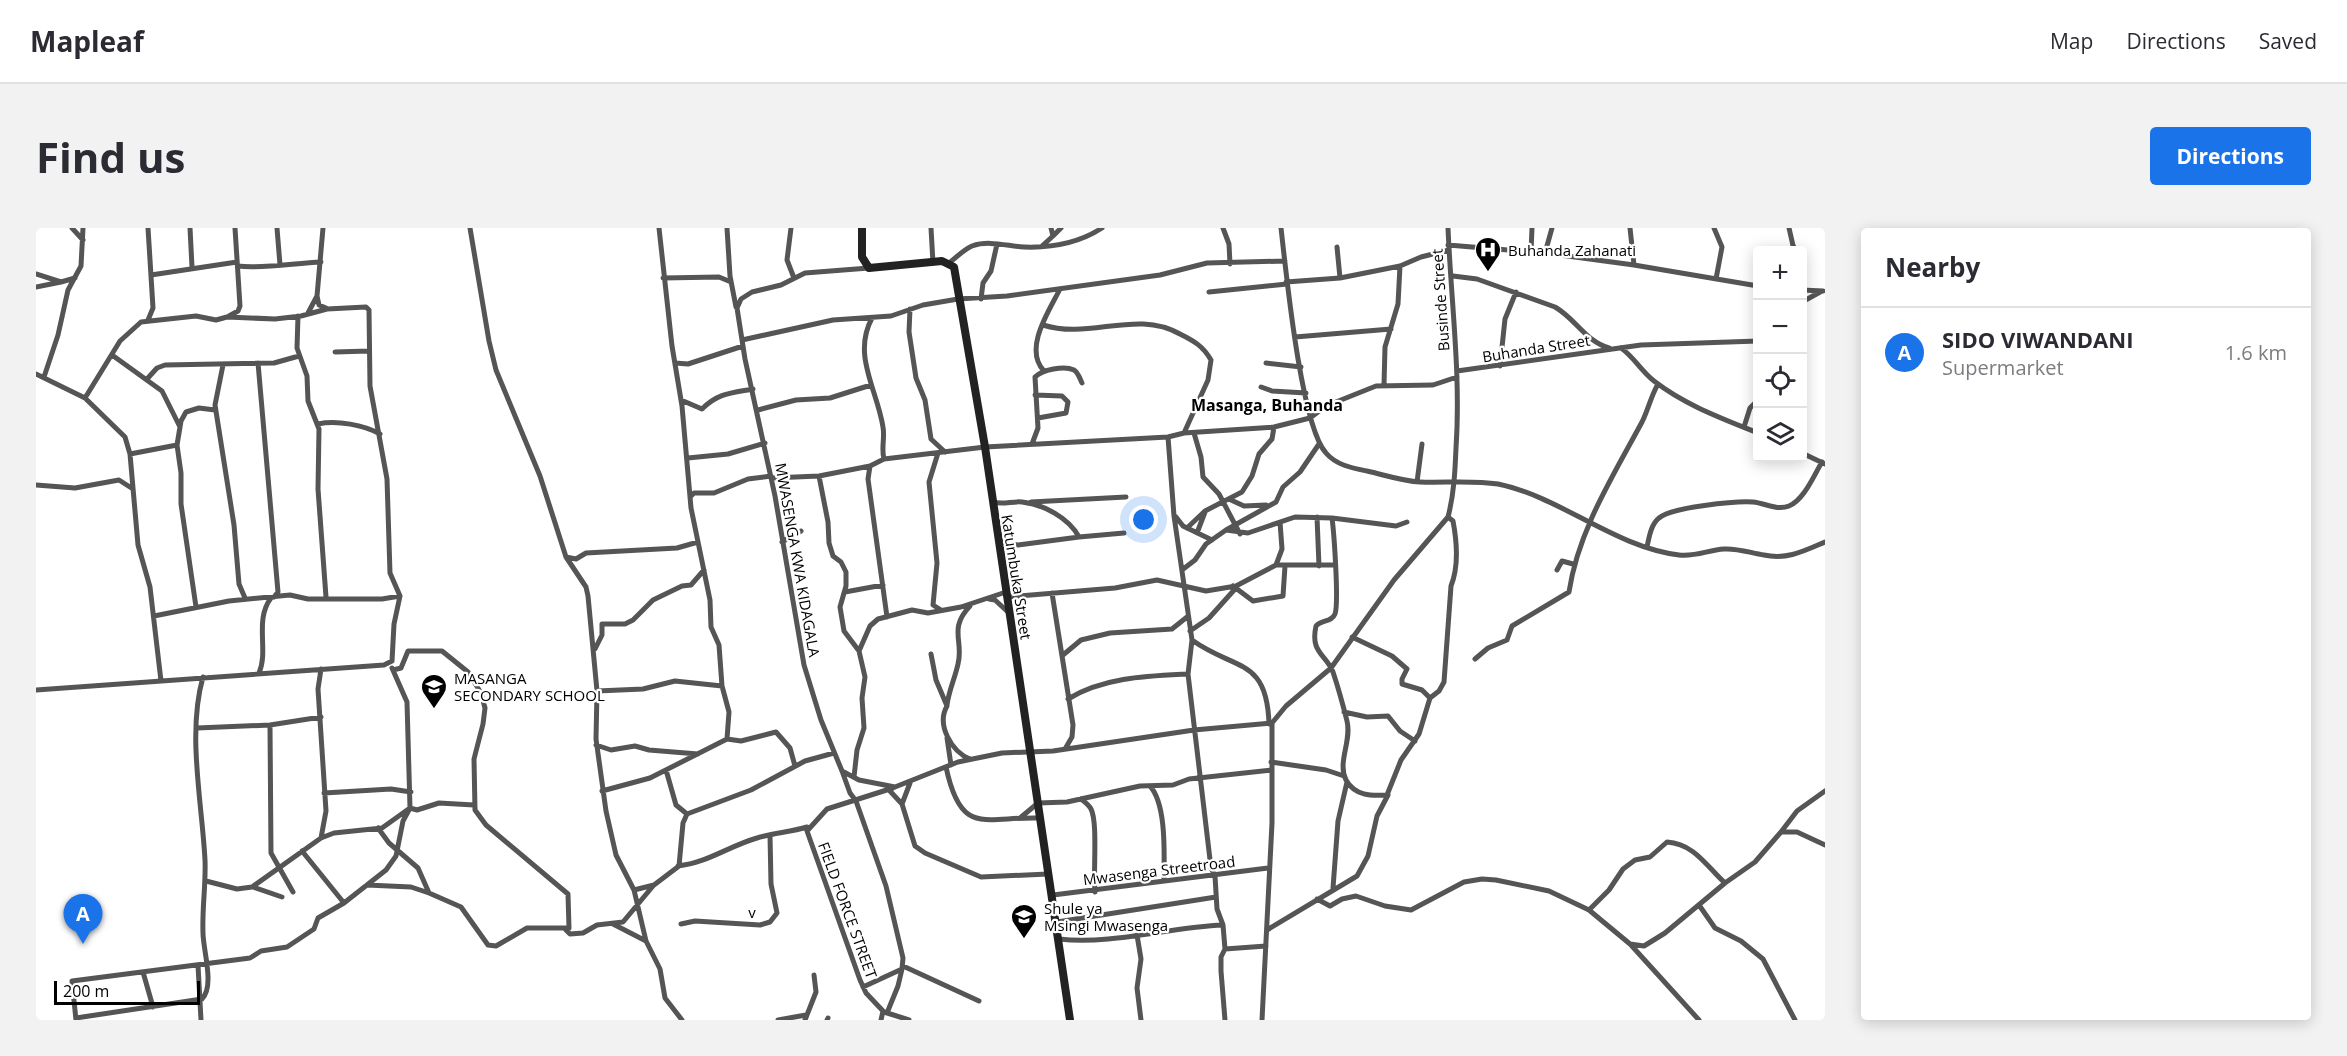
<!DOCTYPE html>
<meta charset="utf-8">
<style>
:root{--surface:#fff;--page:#f2f2f3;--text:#2b2b33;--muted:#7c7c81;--line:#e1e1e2;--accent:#1a73e8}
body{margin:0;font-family:"Open Sans",sans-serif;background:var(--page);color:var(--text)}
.controls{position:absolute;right:18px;top:18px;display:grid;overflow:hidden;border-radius:6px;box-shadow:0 3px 15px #0003}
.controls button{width:54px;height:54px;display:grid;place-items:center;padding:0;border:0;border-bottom:2px solid var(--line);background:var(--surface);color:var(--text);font:30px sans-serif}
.scale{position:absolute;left:18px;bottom:15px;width:146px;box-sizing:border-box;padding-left:6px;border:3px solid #000;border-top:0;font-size:16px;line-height:21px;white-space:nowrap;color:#000;-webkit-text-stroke:4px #fff;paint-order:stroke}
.you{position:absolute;left:1108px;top:292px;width:21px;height:21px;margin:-15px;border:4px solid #fff;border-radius:50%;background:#1a73e8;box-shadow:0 0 0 9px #1a73e833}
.badge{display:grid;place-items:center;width:39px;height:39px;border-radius:50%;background:var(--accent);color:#fff;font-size:20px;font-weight:700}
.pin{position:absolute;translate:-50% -50px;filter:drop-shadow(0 2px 3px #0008)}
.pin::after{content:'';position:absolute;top:32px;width:21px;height:18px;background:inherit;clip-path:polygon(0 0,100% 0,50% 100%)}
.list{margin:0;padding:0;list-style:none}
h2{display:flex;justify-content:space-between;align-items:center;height:78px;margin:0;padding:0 24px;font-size:26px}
h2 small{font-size:20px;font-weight:400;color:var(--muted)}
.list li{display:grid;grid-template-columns:39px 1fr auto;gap:18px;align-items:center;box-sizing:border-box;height:90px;padding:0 24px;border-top:2px solid var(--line)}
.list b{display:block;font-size:22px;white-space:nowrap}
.list p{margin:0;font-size:20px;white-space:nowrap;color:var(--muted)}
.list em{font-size:20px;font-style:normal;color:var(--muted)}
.icon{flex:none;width:33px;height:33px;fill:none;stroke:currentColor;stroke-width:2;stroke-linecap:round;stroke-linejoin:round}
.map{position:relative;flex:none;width:1789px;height:792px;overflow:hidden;border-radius:6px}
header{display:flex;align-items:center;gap:36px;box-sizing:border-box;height:84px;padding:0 30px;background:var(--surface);border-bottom:2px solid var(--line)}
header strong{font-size:28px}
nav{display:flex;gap:33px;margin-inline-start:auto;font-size:21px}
.intro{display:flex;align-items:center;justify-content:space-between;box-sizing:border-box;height:144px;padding:0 36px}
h1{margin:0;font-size:42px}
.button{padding:15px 27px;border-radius:6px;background:var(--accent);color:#fff;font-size:21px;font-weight:700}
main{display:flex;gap:36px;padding:0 36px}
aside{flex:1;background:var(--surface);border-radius:6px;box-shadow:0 3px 15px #0003}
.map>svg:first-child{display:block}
</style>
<header>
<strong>Mapleaf</strong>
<nav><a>Map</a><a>Directions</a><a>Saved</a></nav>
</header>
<div class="intro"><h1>Find us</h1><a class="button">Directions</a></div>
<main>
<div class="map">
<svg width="1789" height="792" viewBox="0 0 1789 792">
<rect width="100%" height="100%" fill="#fff"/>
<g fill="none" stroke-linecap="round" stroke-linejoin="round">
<path stroke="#555" stroke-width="5" d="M36,0L47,12
M112,0L117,80L112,92
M154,0L156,39
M241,0L244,37
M287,0L281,68L283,77L290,80
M434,0L453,113L460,142L504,248L530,329L550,359L552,368L561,463L560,511L570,583L580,627L598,662L610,713L624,741L629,770L646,792
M623,0L636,118L646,178L655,280L674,372L675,399L683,417L686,458
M691,0L694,48L700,79
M755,0L751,32L758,50
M895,0L897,35
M1187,0L1193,16L1194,36
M1245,0C1250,43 1265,198 1290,225C1300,237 1316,240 1331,243C1349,247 1366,253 1384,254C1410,255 1436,252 1462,256C1525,269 1578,319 1643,327C1660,329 1672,322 1688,321C1701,320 1715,325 1728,327C1751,332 1768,323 1789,314
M1594,0L1598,37
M1678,0L1686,19L1680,51
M1753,0L1758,22
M1017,8L1025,0
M1412,17L1509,25L1598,37L1722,58
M1006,18L1017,8L1015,0
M1301,19L1304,50
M1740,22L1758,19
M1495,24L1496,0
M1509,25L1516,0
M913,35C921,29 927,22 936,18C953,12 971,18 988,19C1015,20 1043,15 1066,0
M202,38C226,41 259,35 285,34
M833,40L769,45L745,57L716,64L705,71L701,80L709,131L739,268L768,437L785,492L806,543L823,552L859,559L922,534L966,525L1017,523L1158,502L1236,495
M0,46L25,54L39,50
M115,47L201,34
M1417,48L1441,51L1519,79C1540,91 1549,113 1573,120
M627,50L683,49L695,54
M1250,54L1304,50L1364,38L1385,29L1413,22
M0,59L25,54
M1766,62L1787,63
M1173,64L1251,56
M945,71L947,55L955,43L961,16
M1766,74L1786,63
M874,81L873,104L880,150L889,172L895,211L909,224
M272,85L281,68
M193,88L202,83L204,78L199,0
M262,88L261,120L271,148L272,173L283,201L282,261L290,369
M836,90C816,127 841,161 847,199C849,210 845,221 848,231
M1007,97C1054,112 1100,81 1144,106C1158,113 1167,118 1175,132L1172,152L1148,205
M1259,109L1355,101
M706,112L797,92L855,88L887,77L922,71L971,68L1124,47L1171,35L1249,33
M1585,120C1598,129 1605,143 1618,153C1649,177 1685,190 1722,205
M299,124L333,123
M76,127L126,163L144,199
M222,135L242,364L238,369
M639,135L652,136L707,118
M1230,135L1265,139
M187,137L179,177L198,297L203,356L209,370
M1464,138L1469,91L1480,64
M1008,143C987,121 1013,83 1024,61
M1421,143L1605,117L1722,113
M0,146L49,170L89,209L94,226L102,317L114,359L125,453
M8,149L22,107L32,62L45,38L47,0
M111,151L121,140L129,137L238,135L263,128
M1348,157L1349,119L1362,76L1364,38
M1225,159L1236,163L1270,165
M999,167L1026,168L1032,174L1030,185L1002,190
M645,172L666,181C682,165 695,165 717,161
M722,182L760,172L794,170L835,157
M282,196C301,192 328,197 344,206
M1708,199L1714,180L1722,172
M1158,205L1165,229L1167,249L1183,266L1204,306
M1132,209L1138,288L1156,412C1199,443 1231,429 1233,496
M996,216L1002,200L999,149C1006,142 1028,137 1038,142C1042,144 1044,151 1046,155
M902,225L893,254L901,335L897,377L905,382
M1766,225L1789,236
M94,226L141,217
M652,230L692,226L729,215
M783,248L792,294L793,315L797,328L805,334L810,344V358L804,379L808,403L823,423L829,449L826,470L828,500L821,522L818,549
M736,250L783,248L834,238
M1381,254L1386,216
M0,257L39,260L83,252L97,261
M654,269L658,265H678L712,251L735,248
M1195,272L1208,278L1230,277
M957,274C967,277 976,273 986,274C1007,276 1033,290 1043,309L1088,305
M995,274L1090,269
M1140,289L1147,298L1176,312
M1281,289L1283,338
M1296,290L1360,298L1371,294
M1151,300L1169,283L1206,264L1216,248L1223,226L1236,211L1238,199
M1190,302L1240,274L1247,259L1264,244L1283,216
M1161,305L1169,284
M746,314L765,303
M963,314L982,317L1043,309
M1611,319C1613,310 1615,296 1623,290C1636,279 1700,273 1717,274C1729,275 1741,283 1753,278C1768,272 1778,247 1786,234
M530,329L540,331L550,325L641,320L662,314
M1240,337H1299
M1146,342L1159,332L1170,316L1190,302L1212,305L1259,289L1296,290C1298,305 1303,375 1299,386C1296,394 1285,392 1280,398C1274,425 1290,426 1297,444C1302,459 1307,477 1311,493C1316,513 1301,534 1310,552C1319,568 1335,568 1351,567L1365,532L1383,506L1394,470L1403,463L1408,454L1415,358C1423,338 1421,314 1417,293L1412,289
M1521,342L1526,333L1537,336
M1197,358L1217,373L1247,368L1249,338
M809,364L847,357
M1016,365L1037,497L1036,509L1029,521
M971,369L1079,360L1121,352L1170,363L1200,358L1240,337L1246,321L1244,294
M953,371L959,372L973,385
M160,379L145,276V245L141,217L145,193L150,184L163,180L179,182
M118,388L193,373L254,367L272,371H346L364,368
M851,389L832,251L834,238L848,231L949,219L1132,209L1148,205L1238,199L1274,190L1290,178L1340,158L1397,157L1421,149
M1154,403L1173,390L1199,361
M1316,409L1356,428L1371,441L1366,451V456L1386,462L1394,470
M1156,412L1152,446L1175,640L1179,648L1181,681L1187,697L1189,721L1185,729V743L1189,792
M559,421L566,407V396H589L597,392L617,372L646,358L655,357L668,342
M823,423L834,398L842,391L876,382L892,385L925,379L970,364
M895,426L900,452L911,478C900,497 916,524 934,531
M1027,427L1045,412L1074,405L1136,401L1151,389
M1439,431L1452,420L1471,412L1476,398L1533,364C1542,303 1577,248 1606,194C1612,182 1615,168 1622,156
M223,445C233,423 218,392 235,370
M0,462L348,437L356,433L358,396L364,368L354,345L351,251L334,158L333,82L330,79L291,81L265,88L239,91L191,89L180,92L160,88L105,94L84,113L49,170
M561,463L607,461L639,453L686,458L693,484L691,511L614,550L566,563
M1032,471C1068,449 1112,448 1152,446
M911,477C913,462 919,450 922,436C928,413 912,401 934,378
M1308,484L1331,489L1352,488L1364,503L1379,513
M234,497L235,625L257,664
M161,500L234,497L285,489
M911,510L915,537
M691,511L705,513L740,504L754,520L759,538
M560,517L575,522L599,518L613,522L662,526
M1235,534L1290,542L1308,548
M910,539C925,610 949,588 1004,590
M630,542L640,577L651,586
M806,543L814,565L820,573L850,658L867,730L866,741L827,759
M1114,558C1131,577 1128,628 1128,653
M853,562L866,576L879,618L889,625L945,649L1012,646
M288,565L355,561L375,564
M1045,571C1049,574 1053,577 1055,581C1062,594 1057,645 1059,664
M866,576L874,555
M984,590L1002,575L1031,574L1104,558L1137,557L1153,551L1236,542
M342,600L353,615L382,640L393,665L425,679L452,717L460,718L491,700H533L532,666L450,597L439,582L438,531L447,496L449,480L445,465L432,444L406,423H372L365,440L357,442
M1745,604L1761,583L1789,563
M285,610L298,605L346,600L374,580L371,474L356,440
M266,623L308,675
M642,638C671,635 693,618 721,610C737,605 755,604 771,599
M170,653L201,661L216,659L285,610L290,583L282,461L285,441
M331,657L375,659L393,665
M217,659L246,669
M1297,660L1302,593L1311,554
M598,662L618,657L643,638L647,595L651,586L715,562L769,533L798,525
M1017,667L1232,640
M1281,671L1294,678L1306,671L1320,668L1349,678L1375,682L1428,654L1446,651L1460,652L1513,663L1553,682L1594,716L1608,718L1629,705L1689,655L1719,634L1745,604H1761L1789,617
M1663,677L1679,700L1705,713L1727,731L1759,792
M1553,682L1573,662L1587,641L1599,632L1614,629L1631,614C1659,616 1671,639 1689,655
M1021,694L1180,669
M577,696L610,713
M645,696L659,693L724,697L734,694L741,685L735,656L734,607
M530,702L534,706L547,705L561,697L587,694L617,658
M1231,702L1321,648L1332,628L1341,588L1352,567
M1101,707L1105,731L1101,760L1105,792
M1023,711C1077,717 1133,699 1187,697
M1595,717L1663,792
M1189,721L1230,718
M162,737L165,792
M867,738L943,773
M107,744L117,779
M848,784L873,792
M851,785L862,758L866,741
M40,790L166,771C179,758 167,722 167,705C166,680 170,656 169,632C166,574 151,505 167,449
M40,792L36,753L214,730L225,723L251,719L278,701L282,690L308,675L350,642L360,628L367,593L374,580L381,582L403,575L438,577
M742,792L770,787
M769,792L780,764L778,747
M791,792L792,790
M845,792L847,783L830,765L824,752L771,603L791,581L857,560
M1226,792L1236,595V495L1250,478L1295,440L1358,352L1412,289C1418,266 1419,244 1420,220C1425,147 1415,73 1412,0"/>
<path stroke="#222" stroke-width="8" d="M826,0V29L833,40L906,33L918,39L949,219L1034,792"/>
</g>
<defs>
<symbol id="hospital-pin" viewBox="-11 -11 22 30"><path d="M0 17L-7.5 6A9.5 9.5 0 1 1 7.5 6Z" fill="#000" stroke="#fff"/><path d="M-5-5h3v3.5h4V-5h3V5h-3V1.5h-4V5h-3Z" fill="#fff"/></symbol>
<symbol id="school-pin" viewBox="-11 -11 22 30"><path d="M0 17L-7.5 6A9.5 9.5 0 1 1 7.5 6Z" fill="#000" stroke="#fff"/><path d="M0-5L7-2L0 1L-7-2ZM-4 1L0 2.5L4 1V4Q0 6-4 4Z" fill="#fff"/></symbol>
</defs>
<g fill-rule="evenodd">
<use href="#hospital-pin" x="1437" y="7" width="30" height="40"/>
<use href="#school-pin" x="383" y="444" width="30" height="40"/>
<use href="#school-pin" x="973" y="674" width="30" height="40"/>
</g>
<g text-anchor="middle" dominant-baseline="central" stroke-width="4.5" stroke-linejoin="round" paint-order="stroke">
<g font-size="15" fill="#000" stroke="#fff" text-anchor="start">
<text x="1472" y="22">Buhanda Zahanati</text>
<text x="418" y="450">MASANGA<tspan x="418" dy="17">SECONDARY SCHOOL</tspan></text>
<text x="1008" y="680">Shule ya<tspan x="1008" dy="17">Msingi Mwasenga</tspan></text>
</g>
<g font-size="15" fill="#000" stroke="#fff">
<text transform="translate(1404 72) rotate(-94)">Businde Street</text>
<text transform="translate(1500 120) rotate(-9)">Buhanda Street</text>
<text transform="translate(762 332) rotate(80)">MWASENGA KWA KIDAGALA</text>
<text transform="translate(981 349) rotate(81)">Katumbuka Street</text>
<text transform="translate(1123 642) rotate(-7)">Mwasenga Streetroad</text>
<text transform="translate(812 682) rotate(70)">FIELD FORCE STREET</text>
<text x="716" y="684">v</text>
</g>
<g font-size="16" font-weight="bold" fill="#000" stroke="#fff">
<text x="1231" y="177">Masanga, Buhanda</text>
</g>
</g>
</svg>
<div class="controls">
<button>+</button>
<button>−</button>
<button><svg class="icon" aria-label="locate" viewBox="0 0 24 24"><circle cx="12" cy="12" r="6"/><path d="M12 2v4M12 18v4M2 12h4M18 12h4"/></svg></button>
<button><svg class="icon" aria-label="layers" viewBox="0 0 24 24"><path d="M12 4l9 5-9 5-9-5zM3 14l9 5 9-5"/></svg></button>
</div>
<div class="scale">200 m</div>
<div class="you"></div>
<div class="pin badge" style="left:47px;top:716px">A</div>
</div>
<aside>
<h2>Nearby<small></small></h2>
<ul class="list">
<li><span class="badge">A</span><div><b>SIDO VIWANDANI</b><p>Supermarket</p></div><em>1.6 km</em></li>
</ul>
</aside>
</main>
